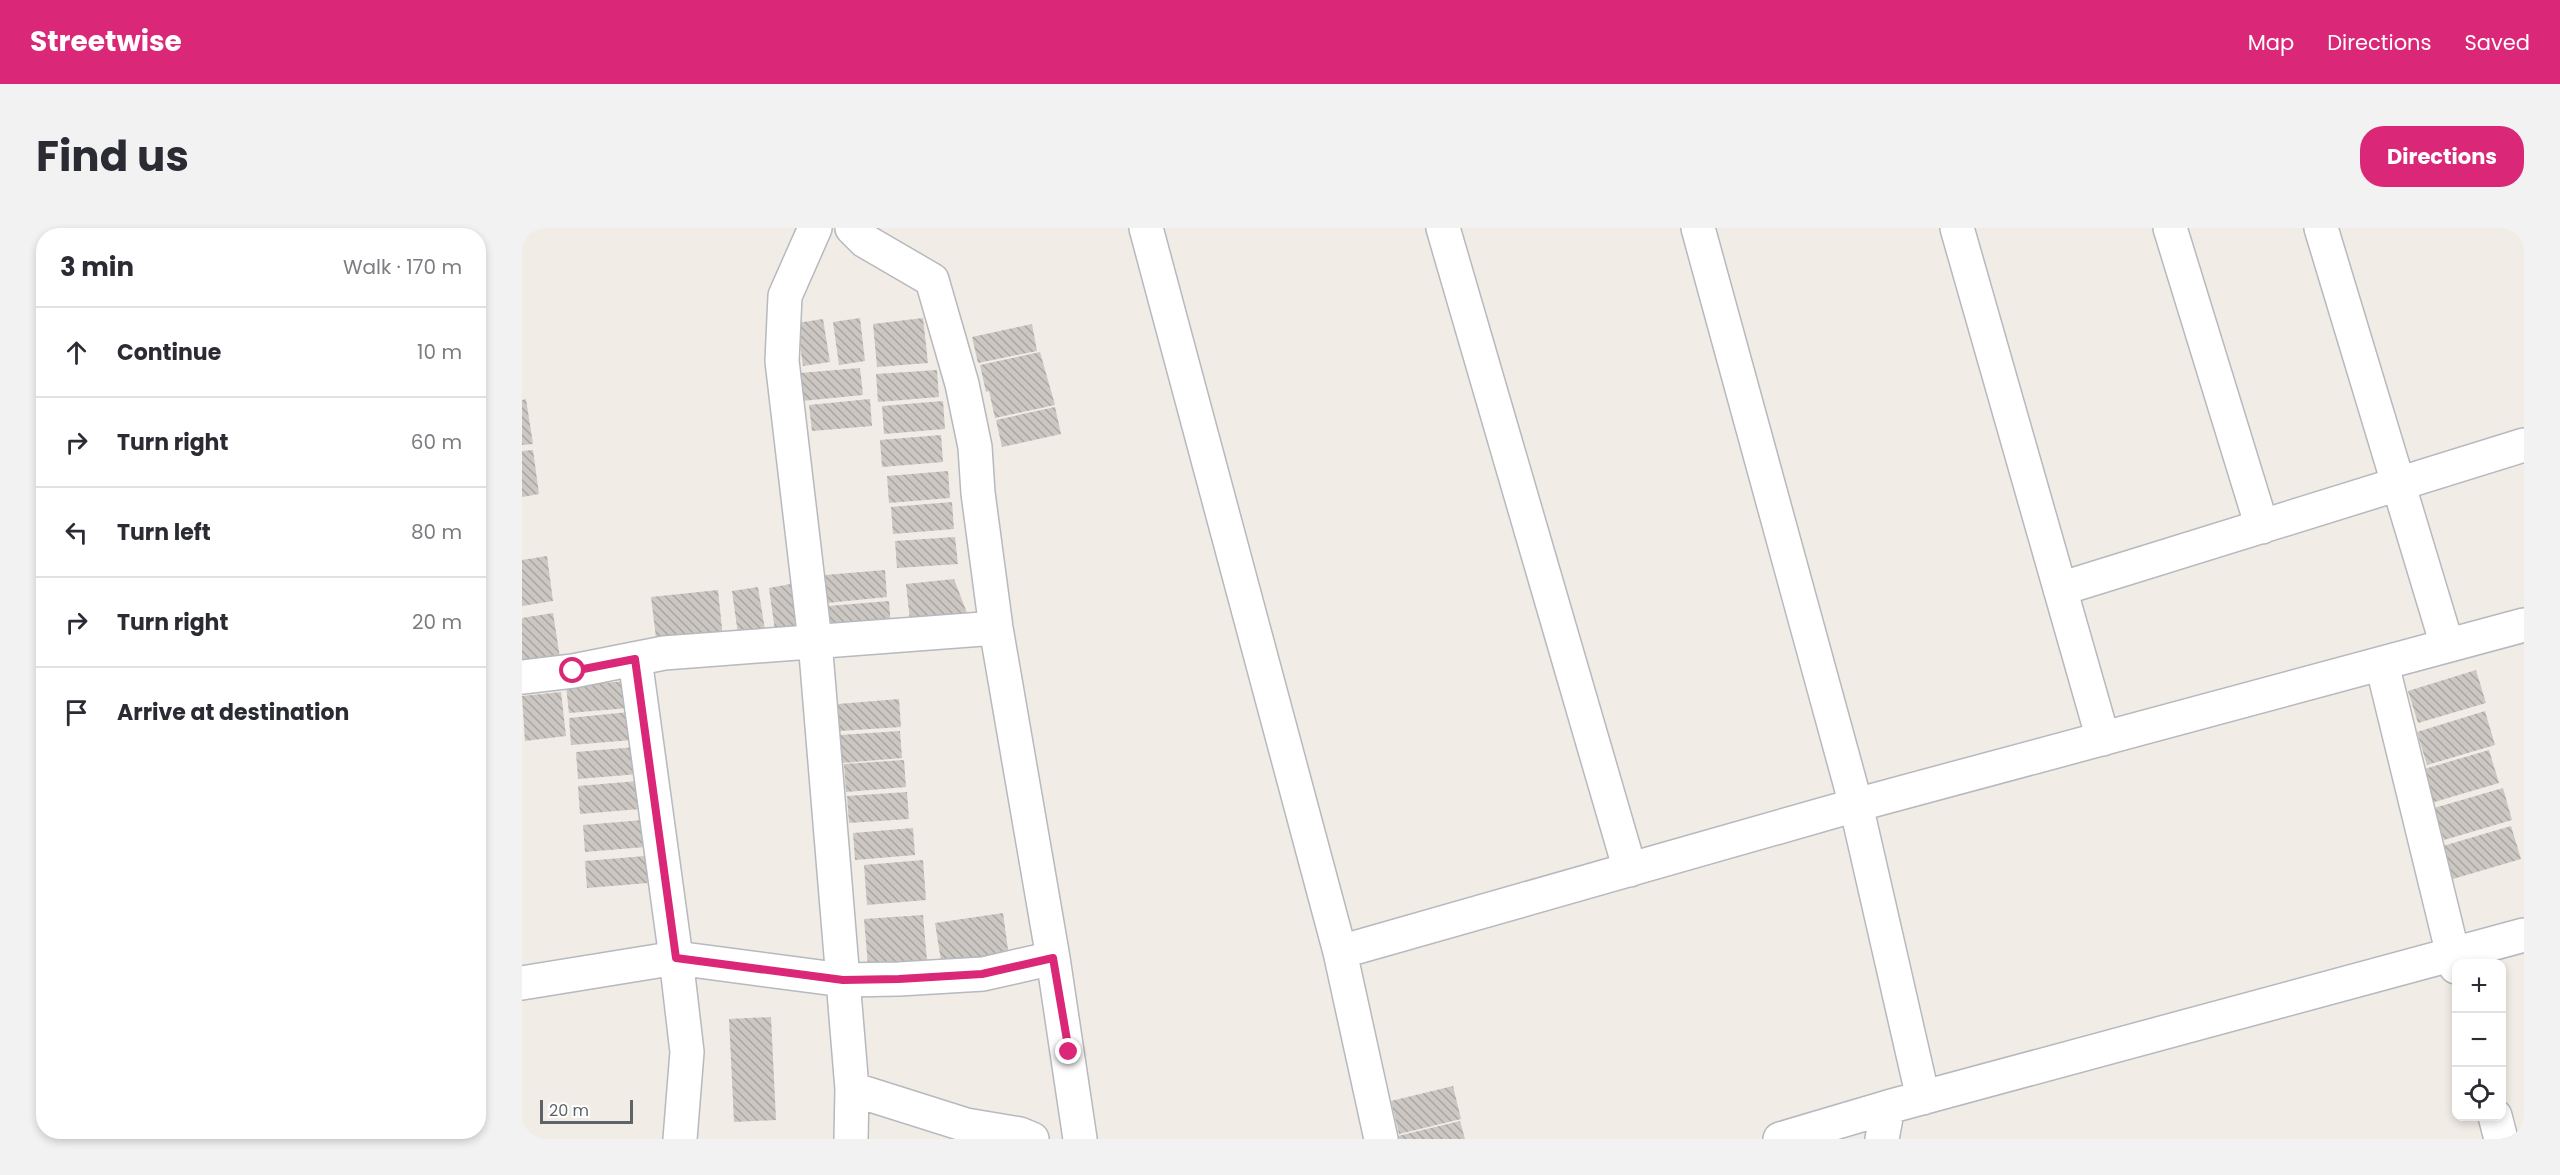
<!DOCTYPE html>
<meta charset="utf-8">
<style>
:root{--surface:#fff;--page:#f2f2f3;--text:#2b2b33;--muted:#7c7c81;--line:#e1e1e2;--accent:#db2777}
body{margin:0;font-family:Poppins,sans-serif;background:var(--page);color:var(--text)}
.controls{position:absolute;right:18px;bottom:18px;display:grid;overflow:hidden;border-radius:12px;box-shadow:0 3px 9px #0003}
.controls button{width:54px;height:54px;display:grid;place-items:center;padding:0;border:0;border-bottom:2px solid var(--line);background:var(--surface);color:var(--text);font:30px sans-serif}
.scale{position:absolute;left:18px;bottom:15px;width:93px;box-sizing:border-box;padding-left:6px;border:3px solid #5d6367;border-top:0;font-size:16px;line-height:21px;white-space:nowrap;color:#5d6367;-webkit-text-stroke:4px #fff;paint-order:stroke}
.stop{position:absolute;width:18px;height:18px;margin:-14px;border:4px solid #db2777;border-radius:50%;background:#fff}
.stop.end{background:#db2777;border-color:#fff;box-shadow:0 2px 6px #0008}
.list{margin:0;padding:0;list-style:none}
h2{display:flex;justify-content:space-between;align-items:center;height:78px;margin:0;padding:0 24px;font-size:26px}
h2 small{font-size:20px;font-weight:400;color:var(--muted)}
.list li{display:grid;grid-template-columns:39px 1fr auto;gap:18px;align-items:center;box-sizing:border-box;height:90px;padding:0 24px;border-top:2px solid var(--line)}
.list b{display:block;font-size:22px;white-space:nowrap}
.list em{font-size:20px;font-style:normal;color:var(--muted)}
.icon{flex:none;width:33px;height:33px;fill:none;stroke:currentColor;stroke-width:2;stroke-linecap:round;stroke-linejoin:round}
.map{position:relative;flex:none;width:2002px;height:911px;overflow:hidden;border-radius:24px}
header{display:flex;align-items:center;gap:36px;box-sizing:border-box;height:84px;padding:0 30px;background:var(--accent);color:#fff}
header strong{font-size:28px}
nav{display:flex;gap:33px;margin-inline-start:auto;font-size:21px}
.intro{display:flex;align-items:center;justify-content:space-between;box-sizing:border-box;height:144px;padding:0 36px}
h1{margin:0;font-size:42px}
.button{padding:15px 27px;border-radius:24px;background:var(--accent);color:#fff;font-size:21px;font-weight:700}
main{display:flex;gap:36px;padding:0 36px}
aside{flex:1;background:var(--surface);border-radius:24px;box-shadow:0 3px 9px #0003}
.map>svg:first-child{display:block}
</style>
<header>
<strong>Streetwise</strong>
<nav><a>Map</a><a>Directions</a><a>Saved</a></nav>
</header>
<div class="intro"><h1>Find us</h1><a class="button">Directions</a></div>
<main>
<aside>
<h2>3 min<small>Walk · 170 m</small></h2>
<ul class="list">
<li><svg class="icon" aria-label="ahead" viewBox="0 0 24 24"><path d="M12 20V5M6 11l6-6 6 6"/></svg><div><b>Continue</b></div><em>10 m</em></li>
<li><svg class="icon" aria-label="right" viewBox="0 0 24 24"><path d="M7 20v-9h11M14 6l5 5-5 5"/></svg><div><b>Turn right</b></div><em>60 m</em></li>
<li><svg class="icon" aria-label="left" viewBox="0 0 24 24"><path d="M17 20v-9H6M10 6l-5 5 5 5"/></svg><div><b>Turn left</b></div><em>80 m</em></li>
<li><svg class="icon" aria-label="right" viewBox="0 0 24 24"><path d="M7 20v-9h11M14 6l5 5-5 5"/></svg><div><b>Turn right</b></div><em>20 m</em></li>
<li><svg class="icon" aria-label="arrive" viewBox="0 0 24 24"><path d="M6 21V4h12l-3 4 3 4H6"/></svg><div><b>Arrive at destination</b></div></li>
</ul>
</aside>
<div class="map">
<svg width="2002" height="911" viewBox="0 0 2002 911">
<defs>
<pattern id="building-back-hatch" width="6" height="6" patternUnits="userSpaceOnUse" patternTransform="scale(1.5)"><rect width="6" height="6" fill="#ccc7c2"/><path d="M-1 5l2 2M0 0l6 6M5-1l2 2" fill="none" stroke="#a9a5a1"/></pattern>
</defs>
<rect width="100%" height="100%" fill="#f1ece5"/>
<path fill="url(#building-back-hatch)" d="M338,90L343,133L317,137L311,94Z
M401,90L406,135L355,139L351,96Z
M301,91L308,134L281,138L275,95Z
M510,96L515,123L456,135L450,109Z
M518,124L533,177L473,190L467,163L464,164L458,137Z
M338,140L341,167L280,173L278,145Z
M415,142L417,169L356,174L354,146Z
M4,171L11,216L0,217V172Z
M348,171L350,198L290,203L287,177Z
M421,173L423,201L362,206L360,178Z
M533,179L539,206L480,219L474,192Z
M419,207L421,234L360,239L358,212Z
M11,222L17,266L0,269V223Z
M426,243L428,270L367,275L365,248Z
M430,274L432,301L371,306L369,279Z
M433,309L436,336L375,340L373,313Z
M25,328L31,373L0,378V332Z
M363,342L365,369L305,375L303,347Z
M432,351L445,385L388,393L384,356Z
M274,355L280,398L253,403L247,360Z
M236,359L243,402L216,406L210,363Z
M196,362L201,410L135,418L129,369Z
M367,373L369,400L308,405L306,378Z
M31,385L38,430L0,435V390Z
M1954,442L1964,475L1896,495L1886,463Z
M105,453L107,480L47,485L44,458Z
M39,464L44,508L3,513L0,468Z
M377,471L379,499L318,503L316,476Z
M1963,483L1973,517L1905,537L1895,504Z
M107,484L110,512L49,517L47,490Z
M378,503L380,530L320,535L318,507Z
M114,519L117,546L56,551L54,524Z
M1967,522L1977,555L1909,575L1899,542Z
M382,532L384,559L324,564L322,536Z
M116,553L118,581L58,586L56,558Z
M1981,560L1990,592L1922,612L1912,580Z
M385,564L387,591L327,595L325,568Z
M121,592L123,619L63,624L61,597Z
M1989,598L1999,631L1931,651L1921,618Z
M391,600L393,627L333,632L331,605Z
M123,628L126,655L65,660L63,633Z
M401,632L404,672L345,677L342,637Z
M481,685L487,729L420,739L413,695Z
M401,687L405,733L346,738L342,691Z
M249,789L254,892L212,894L207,791Z
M931,858L939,891L877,906L869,873Z
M938,893L943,911H877L876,908Z"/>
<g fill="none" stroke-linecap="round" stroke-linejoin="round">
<defs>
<path id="minor" d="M293,0L263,68L260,133L293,413L330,861L329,911
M330,0L343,13L410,52L440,156L453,219L456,265L474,400L531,730
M624,0L818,724L859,911
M921,0L1108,642
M1176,0L1334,577L1401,870
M1435,0L1581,511
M1648,0L1740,299
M1799,0L1925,417
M1538,361L2002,217
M113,431L154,730L165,824L158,911
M1860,436L1934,739
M0,449L51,443L142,425L474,400
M818,724L1334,577L2002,397
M0,755L154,730L321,752L377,751L461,746L531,730L558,911
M330,861L444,897L498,906L510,911
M1973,888L1979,911
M1258,911L1366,879L2002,707
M1360,911L1366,879"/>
</defs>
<use href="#minor" stroke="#b6b9bd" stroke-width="36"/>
<use href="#minor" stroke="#fff" stroke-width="33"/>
</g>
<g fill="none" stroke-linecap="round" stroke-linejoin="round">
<path stroke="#db2777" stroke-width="8" d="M51,443L113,431L154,730L321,752L377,751L460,746L531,730L547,824"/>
</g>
</svg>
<div class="controls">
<button>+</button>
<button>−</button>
<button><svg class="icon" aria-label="locate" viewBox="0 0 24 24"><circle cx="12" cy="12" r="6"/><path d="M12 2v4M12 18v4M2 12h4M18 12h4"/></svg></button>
</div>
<div class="scale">20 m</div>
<div class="stop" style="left:51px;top:443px"></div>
<div class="stop end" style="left:547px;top:824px"></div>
</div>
</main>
